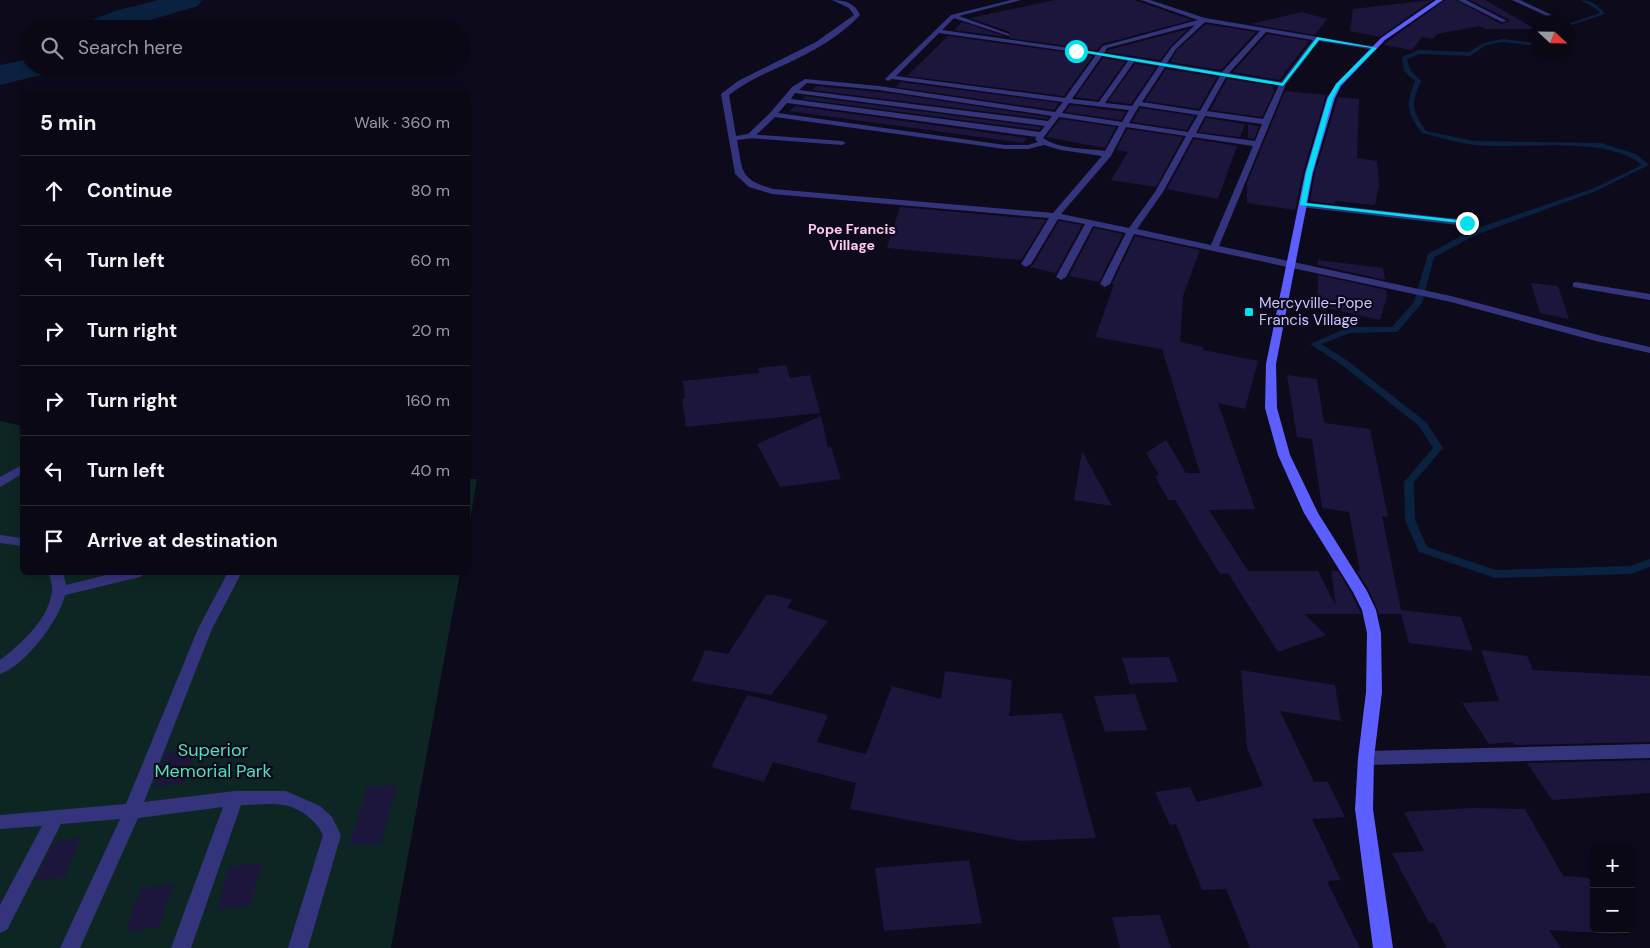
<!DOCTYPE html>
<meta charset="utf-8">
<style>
:root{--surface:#0a0815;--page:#13111e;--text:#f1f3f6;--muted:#999aa0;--line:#2a2934}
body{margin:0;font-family:"DM Sans",sans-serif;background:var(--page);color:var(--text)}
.controls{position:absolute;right:15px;bottom:15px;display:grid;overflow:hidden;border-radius:8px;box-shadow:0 2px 12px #0003}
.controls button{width:45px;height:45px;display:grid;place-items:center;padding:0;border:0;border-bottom:1px solid var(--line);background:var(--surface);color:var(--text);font:25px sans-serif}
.compass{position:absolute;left:1530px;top:15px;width:45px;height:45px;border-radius:50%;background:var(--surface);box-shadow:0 2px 12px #0003;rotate:112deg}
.stop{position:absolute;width:15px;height:15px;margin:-11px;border:4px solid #00e1f0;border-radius:50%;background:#fff}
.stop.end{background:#00e1f0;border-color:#fff;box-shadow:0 1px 5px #0008}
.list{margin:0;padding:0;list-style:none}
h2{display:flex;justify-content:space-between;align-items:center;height:65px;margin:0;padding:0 20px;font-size:21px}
h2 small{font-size:16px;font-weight:400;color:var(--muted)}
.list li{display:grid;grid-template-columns:32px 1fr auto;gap:15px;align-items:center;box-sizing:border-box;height:70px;padding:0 20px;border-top:1px solid var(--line)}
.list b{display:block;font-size:19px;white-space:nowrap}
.list em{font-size:16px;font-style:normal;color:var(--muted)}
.icon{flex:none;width:28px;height:28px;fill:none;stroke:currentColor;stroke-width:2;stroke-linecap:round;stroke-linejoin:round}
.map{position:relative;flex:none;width:1650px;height:948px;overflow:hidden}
.search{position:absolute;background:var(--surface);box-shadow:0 2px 12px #0003;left:20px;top:20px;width:450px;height:55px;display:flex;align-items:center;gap:12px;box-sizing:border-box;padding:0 18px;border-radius:28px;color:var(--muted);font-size:19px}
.panel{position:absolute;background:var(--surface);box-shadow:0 2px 12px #0003;left:20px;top:90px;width:450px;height:485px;border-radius:8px}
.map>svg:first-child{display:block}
</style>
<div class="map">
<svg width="1650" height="948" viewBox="0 0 1650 948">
<rect width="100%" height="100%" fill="#0d0a1c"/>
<path fill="#0d2624" d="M0,421L22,426V572L460,573L391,948H0Z
M468,479H477L468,532Z"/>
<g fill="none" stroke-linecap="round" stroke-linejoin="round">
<path fill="#0a2140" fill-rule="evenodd" d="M1581,0C1591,0 1599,6 1605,14L1568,26V24L1600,13L1596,9Z
M1568,38L1573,43V45L1568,46Z
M1502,39L1538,43V46L1502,42L1486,45L1470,56L1420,54L1407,59L1410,70L1421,81C1411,104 1411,110 1426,131L1474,141L1601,143L1636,154L1649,165L1596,191L1478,234L1434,257L1422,303L1397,332L1350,333L1321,344L1348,361L1426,422L1443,448L1414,482L1415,520L1427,547L1496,570L1630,566L1650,559V567L1631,574L1495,578L1419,552L1405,520L1404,482L1433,448L1419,426L1342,365L1310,344L1349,327H1392L1414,302L1428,254L1472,230L1592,189L1642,165C1605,134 1522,150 1474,145C1457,143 1439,137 1422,133C1407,112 1405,106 1415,81L1404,71L1402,57L1419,50L1469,52L1483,43Z"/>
<path fill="#0a2140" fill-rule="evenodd" d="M158,0H202L198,6L120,29H82C93,13 139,6 158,0Z
M29,59V66H54L49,73L0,85V65Z"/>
</g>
<path fill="#1c163d" d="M1055,0H1134L1192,20L1102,44L1097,50L1009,38L1010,32L970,18Z
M1432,0L1380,37L1350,31L1353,9Z
M1445,0H1456L1501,24L1509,22L1508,19L1470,0H1485L1535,29H1486L1480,26L1437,34L1433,39L1422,37L1412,50L1383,45Z
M1302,12L1327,19L1315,35L1251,24Z
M962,22L1007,37L954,30Z
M1206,24L1256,32L1221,70L1170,62L1177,50Z
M1188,29L1171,46L1160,60L1107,52L1108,50Z
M1267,34L1309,41L1279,80L1233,72Z
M948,36L1093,56L1064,96L907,76Z
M1103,58L1125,62L1098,100L1075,97Z
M1135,64L1156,67L1131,104L1108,101Z
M1166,69L1217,77L1199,109L1145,101Z
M1227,79L1274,86L1272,89L1275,90L1262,117L1249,115V113L1248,115L1210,110Z
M900,82L1059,103L1054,110L896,87Z
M816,86L889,93L1048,117L1047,119L812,90Z
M1285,91L1326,95L1303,172L1295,210L1247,203V183Z
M805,96L1041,127L1039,130L802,99Z
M1338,97L1359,99L1357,158L1377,161L1379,185L1375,205L1335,201V204L1310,201L1315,173Z
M1070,105L1126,112L1121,120L1065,112Z
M795,106L1027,138L1023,143L789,111Z
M1140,108L1195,116L1187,130L1132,122Z
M1206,118L1245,124L1240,137L1199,132Z
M1060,119L1116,127L1105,148L1046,137Z
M1248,124L1259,126L1254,139L1248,138Z
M1127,129L1183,137L1156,187L1111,180L1128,152L1116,150Z
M1194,139L1237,146L1218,199L1167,189Z
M900,207L1046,220L1021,260L887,248Z
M1059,221L1082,225L1056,273L1029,267L1033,265Z
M1094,228L1123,234L1099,282L1069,276Z
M1135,236L1200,250L1183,296L1180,342L1203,347V350L1258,361L1245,409L1218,403L1255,509L1209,510L1248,571H1244H1318L1336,606L1331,571H1338L1351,593L1361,614H1304L1326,635L1278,652L1228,573L1220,574L1175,500H1168L1155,476L1159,475L1146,453L1166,440L1186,473H1200L1162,349L1095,337L1114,285L1112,284Z
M1318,260L1383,268L1385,280L1318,265Z
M1318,275L1386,290L1387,296L1380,320L1318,306Z
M1531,283L1558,286L1569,319L1540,313Z
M786,365L790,378L810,375L820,413L686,427L682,399L685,398L683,381L759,373L758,368Z
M1287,375L1317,379L1324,423L1370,429L1388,517L1382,516L1401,610L1461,617L1473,651L1409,643L1401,614H1379L1369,590L1357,571H1360L1349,512L1322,508L1312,439L1297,437Z
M821,416L828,447H831L841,479L780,487L757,444Z
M1082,451L1112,506L1074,500Z
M766,595H774L792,600L787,608L828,621L771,695L692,681L705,650L728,654Z
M1481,650L1527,656L1533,670L1650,676V742L1515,745L1513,742L1489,744L1462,703L1499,701Z
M1169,657L1178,682L1130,684L1122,658Z
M1241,670L1335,685L1341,721L1280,711L1314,782H1328L1345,817L1312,819L1341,880L1327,881L1360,948H1250L1226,889L1202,890L1176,824L1170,825L1155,792L1190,787L1197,802L1263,786L1247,748Z
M945,671L1012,680L1009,716L1062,713L1096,838L1020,841L850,809L856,783L773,762L764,782L711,767L747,695L828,715L817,742L866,754L892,686L941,699Z
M1135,694L1147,730L1105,732L1094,696Z
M195,749L184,783L153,787L166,752Z
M1650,760V793L1552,800L1527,763Z
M397,785L381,843L350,845L367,787Z
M1472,808L1525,809L1563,876L1589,878L1594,887V929H1615L1617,934L1549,930L1561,948H1447L1434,923H1429L1392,853L1424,851L1404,812Z
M81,837L65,877L34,881L55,841Z
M969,860L982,923L884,931L875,868Z
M262,863L251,905L217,910L229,867Z
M173,884L159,927L125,932L140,889Z
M1160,915L1171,948H1120L1112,917Z"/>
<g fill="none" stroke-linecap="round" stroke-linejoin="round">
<path fill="#34347c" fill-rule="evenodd" d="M1458,0H1466L1507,21L1502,22Z
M1512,0H1520L1554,16L1549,17Z
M747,134L842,141L846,143L842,145L750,138H747Z
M1303,202L1467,220L1471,223L1467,226L1300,207V203Z
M1576,282L1650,294V300L1573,287V283Z
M22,465V474L0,487V477Z
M0,535L22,538V546L0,543Z
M49,572H63L66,585L118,572H147L140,577L65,595C60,619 25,666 0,674V660C21,644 48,620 52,592C53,586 50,579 49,572Z
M228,572H242L212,629L144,802L235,791H286L320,806L332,817L341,835L308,948H288L323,835C317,821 300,808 284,805C271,803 254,805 241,805L191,948H171L223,807L138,818L80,948H60L120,819L61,824L7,930L0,933V905L42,826L0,829V815L126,804L198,629Z"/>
<path fill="#34347c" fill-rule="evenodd" d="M832,0C845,0 855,3 860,15C841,36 812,52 786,64C766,73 746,81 729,95L736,136L748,134L770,113L792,87L805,79L879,86L1055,112L1063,102L892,79L888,81L885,79L951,15L1011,0H1021L959,16L1009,34V36L954,18L942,30L1098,52L1103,46L1198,20L1141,0H1150L1205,18L1377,47V49L1375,50L1319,41L1286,84L1219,246L1451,296L1602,336L1650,347V353L1596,341L1451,302L1134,234L1110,284L1105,287L1100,284L1126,233L1093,226L1066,277L1061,280L1056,277L1085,224L1058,219L1031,264L1026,267L1021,264L1049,218L772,194L749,187L735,174L721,94L738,81L816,42L854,15L849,8ZM1205,22L1260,31L1222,72L1167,63L1176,49ZM1195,25L1172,47L1161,62L1104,53L1107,48ZM1266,32L1313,40L1281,82L1229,73ZM939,33L1096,55L1065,98L896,76ZM1102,56L1128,61L1099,102L1072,99ZM1134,62L1159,66L1132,106L1105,103ZM1165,67L1220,76L1200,111L1142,102ZM1226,77L1279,85L1263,119L1207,111ZM807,83L879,90L1052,116L1048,121L799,90ZM795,93L1045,126L1040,132L791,99ZM787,103L1037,137L1035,139L1038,142L1028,145H1005L778,113ZM1069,103L1129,110L1122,122L1062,113ZM1139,106L1198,115L1188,132L1129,123ZM1205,116L1262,124L1255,141L1196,133ZM775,117L1005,149H1028L1044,145L1061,150L1102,156L1053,213L773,189C739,179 743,172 737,140L753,138ZM1059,117L1119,126L1105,151C1086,148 1061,150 1043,138ZM1126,127L1186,136L1155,192L1129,228L1061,214L1111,156ZM1193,137L1253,146L1211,245L1137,229L1163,192Z
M1650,744V758L1366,765L1360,763L1358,758L1360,753L1366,751Z"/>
<path fill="#5c5eff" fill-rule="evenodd" d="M1436,0H1443L1385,40L1341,86L1335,98L1313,173L1276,364L1277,408L1290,455L1318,513L1367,591L1376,610L1381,633L1382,692L1374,758L1373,809L1393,948H1373L1355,809L1358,758L1366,692L1367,633L1362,610L1353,592L1304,513L1278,455L1265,408L1266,364L1305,173L1327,98L1336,84L1381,38Z"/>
</g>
<path fill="#00e1f0" d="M1317,37L1377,48L1340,85L1333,98L1312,173L1306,203L1467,221L1469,224L1300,205L1306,173L1328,98L1336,84L1372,48L1319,40L1283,86L1074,51L1076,49L1282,83Z"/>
<rect fill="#00e1f0" stroke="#0d0a1c" stroke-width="2" x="1244" y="307" width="10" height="10" rx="2.5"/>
<g text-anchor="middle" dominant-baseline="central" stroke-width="4.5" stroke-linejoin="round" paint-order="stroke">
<g font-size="14" font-weight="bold" fill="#ffc7ed" stroke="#0d0a1c">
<text x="852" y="229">Pope Francis<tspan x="852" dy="16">Village</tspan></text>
</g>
<g font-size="15" fill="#cac5ff" stroke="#0d0a1c" text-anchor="start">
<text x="1259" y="303">Mercyville-Pope<tspan x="1259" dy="17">Francis Village</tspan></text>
</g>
<g font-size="18" fill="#4fe1b7" stroke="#0d0a1c">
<text x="213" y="750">Superior<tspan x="213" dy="21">Memorial Park</tspan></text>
</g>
</g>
</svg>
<div class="controls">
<button>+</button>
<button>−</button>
</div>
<svg class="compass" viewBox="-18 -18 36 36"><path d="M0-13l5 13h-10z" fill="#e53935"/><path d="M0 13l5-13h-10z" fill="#999aa0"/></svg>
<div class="stop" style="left:1076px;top:51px"></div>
<div class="stop end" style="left:1467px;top:223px"></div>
<div class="search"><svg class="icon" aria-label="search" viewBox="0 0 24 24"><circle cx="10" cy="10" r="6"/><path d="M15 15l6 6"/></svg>Search here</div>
<section class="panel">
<h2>5 min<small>Walk · 360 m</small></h2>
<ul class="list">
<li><svg class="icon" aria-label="ahead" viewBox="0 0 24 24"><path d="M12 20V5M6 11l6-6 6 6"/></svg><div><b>Continue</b></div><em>80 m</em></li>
<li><svg class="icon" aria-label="left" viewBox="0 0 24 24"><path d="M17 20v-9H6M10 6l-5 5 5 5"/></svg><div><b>Turn left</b></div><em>60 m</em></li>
<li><svg class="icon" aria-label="right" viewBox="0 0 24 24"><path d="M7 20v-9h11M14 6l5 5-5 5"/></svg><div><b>Turn right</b></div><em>20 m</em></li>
<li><svg class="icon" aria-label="right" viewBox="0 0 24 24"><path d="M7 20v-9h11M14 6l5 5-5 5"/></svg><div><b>Turn right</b></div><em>160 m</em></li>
<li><svg class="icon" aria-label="left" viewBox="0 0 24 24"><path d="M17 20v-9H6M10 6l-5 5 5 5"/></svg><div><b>Turn left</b></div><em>40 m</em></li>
<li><svg class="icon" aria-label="arrive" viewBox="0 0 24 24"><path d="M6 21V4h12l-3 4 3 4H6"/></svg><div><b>Arrive at destination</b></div></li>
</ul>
</section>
</div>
